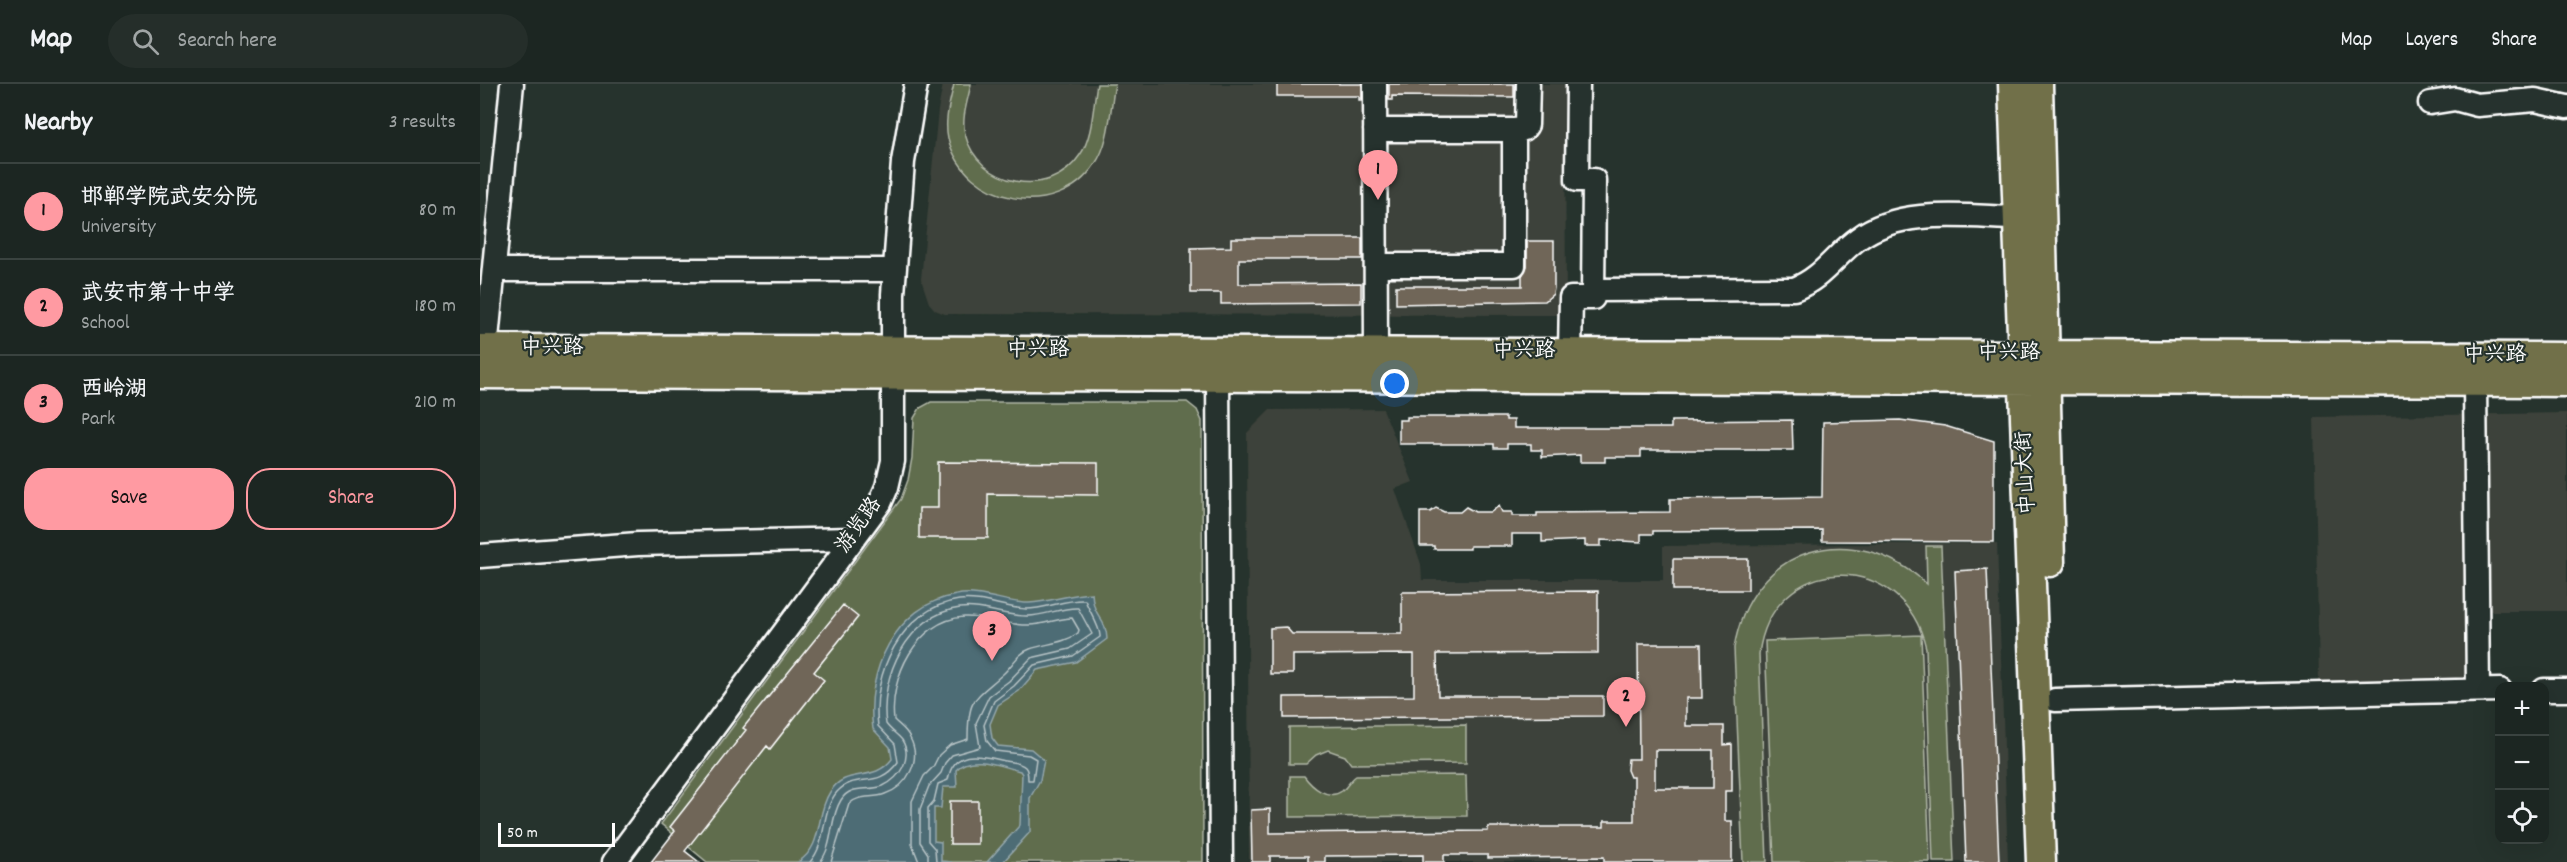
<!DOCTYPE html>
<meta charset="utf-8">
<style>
:root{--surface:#1c2622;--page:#252e2a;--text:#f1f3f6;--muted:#a0a5a5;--line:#3a4340;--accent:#ff9aa2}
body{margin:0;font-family:Dekko,"LXGW WenKai TC",sans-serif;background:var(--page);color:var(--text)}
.controls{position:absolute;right:18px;bottom:18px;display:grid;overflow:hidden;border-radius:12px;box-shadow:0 6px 24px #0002}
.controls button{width:54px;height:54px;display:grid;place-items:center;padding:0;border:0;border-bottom:2px solid var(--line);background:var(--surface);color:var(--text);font:30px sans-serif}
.scale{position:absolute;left:18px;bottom:15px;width:117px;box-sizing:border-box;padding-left:6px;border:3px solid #fff;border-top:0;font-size:16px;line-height:21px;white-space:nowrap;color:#fff;-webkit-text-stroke:4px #26332d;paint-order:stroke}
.you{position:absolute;left:915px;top:300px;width:21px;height:21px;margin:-15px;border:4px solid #fff;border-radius:50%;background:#1a73e8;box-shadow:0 0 0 9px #1a73e833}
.badge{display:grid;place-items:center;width:39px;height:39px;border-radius:50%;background:var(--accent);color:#111;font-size:20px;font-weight:700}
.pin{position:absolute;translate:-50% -50px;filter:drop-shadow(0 2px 3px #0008)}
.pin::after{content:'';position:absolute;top:32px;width:21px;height:18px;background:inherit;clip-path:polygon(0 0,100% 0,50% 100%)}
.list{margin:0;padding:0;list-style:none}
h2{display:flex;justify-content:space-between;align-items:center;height:78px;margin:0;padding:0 24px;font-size:26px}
h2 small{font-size:20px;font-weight:400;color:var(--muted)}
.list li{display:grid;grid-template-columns:39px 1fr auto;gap:18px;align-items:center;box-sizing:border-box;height:96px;padding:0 24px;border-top:2px solid var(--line)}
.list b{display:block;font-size:22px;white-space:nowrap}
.list p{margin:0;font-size:20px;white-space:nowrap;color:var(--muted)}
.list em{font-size:20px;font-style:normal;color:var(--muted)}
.actions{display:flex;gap:12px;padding:18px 24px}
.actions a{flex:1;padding:14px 0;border:2px solid var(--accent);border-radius:24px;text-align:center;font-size:21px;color:var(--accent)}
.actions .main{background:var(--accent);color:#111}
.icon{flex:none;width:33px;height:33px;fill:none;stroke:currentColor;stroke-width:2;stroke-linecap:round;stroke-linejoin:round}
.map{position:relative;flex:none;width:2087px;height:778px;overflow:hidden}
header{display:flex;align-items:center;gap:36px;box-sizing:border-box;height:84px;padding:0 30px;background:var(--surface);border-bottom:2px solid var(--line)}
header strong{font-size:28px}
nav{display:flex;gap:33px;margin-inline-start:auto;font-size:21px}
.search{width:420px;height:54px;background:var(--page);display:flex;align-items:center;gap:15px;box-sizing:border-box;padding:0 21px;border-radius:33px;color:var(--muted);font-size:22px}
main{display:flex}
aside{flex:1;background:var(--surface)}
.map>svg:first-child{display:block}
</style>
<header>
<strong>Map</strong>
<div class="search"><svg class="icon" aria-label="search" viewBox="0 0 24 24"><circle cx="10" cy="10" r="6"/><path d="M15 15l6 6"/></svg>Search here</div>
<nav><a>Map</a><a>Layers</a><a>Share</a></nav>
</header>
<main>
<aside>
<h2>Nearby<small>3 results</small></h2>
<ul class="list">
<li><span class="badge">1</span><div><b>邯郸学院武安分院</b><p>University</p></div><em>80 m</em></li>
<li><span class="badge">2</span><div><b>武安市第十中学</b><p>School</p></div><em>180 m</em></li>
<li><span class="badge">3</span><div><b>西岭湖</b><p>Park</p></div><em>210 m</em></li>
</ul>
<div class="actions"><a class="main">Save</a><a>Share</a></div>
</aside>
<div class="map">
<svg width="2087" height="778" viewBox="0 0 2087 778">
<rect width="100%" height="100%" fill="#26332d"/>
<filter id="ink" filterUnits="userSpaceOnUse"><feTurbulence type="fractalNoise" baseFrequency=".0167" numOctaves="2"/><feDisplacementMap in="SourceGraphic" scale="12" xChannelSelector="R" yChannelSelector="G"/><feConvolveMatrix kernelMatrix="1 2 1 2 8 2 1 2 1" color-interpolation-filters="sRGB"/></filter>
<g filter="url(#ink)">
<path fill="#3c423a" d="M463,0H1085L1086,231L465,230L455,226L449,219L441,195L458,26Z
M903,325L933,398L915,405L941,480L942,496H1183V462L1517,459L1528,778H769L767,349L790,326Z
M2087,329V527H1990L1992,596L1839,598L1834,333Z"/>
<path fill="#606d4e" stroke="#b0b6a6" stroke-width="1.5" d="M474,0H491C488,16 481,34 485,50C498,102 570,117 600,71C613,53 613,21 617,0H635C630,25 630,59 615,80C577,138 485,121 468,54C464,36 470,18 474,0Z
M451,318H707L717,326L722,337L723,778H227L181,740L421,415L428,396L432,374L434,334L440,324Z
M1446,462H1461L1474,778H1453L1446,564C1423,464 1292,468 1279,570L1287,778H1263L1254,564C1271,462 1372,432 1447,500Z
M1441,551L1450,778H1294L1285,557Z
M986,641V679L871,680L865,672L848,666L836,671L826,680H809V643Z
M986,691L987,732L810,733V692H824C832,703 848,717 862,707C868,702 870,696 876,692Z"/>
<path fill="#4d6c74" stroke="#94a7ac" stroke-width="1.5" d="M612,509C613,534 626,533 627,555L596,578L557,586L539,607L518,621L510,640L512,654L518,662L551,665L564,676L560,696L550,714V748L523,778H507L540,741L542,690L540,687C522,683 491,669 476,686L477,703H463L461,724H454V757L461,758V777L472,778H318C344,762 335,731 350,708C366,682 393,700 412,675L410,663L393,645C385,588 415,521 476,511C501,506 524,519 549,519C570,518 590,510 612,509Z"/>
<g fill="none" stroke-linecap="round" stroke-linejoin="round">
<path stroke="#b8c4c7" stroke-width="1.5" d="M330,778C348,758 340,728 357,708C376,687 397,707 418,678L415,660L398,642C391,591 421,524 479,516C501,513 524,524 546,525C566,525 585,515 605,516C609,527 621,544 620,553L593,572L554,581L534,602L514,617L504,641L507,657L515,667L549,671L556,675L553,696H548C548,692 548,686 545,683C540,678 528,678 521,676C498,671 473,665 468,696L458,700L454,717L448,724V757L455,765L456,778
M340,778C354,761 349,735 361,716C371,700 387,708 403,702C420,694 433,674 422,656C417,650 410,646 406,640C399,593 428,530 480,524C503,521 525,533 548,532C565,532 582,523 598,524L612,550L590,565L551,574L529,597L509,612L496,639L500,663L472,671L465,679L461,689L449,702L440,725V758L448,770V778
M351,778L369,720C379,710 393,715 405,710C428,702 442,676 430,654C427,646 420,642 414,636C409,595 436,536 484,533C505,532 526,541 547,541C562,542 577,534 592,534L599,546L598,549C583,560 567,559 550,565C538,569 532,582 523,590C494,616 488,613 488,655L470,661L459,671L453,683L444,692L432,717V760L439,778"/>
</g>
<path fill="#6f6658" stroke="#fff" stroke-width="1.5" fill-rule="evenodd" d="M797,0H882V16H879V12H797Z
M909,0H1034V13L912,12V16H909Z
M751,154H882V175H759V200L881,199V219L741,220V209H711V164L751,163Z
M1047,157H1074V204L1073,210L1065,217L916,220V202H1042V192L1047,182Z
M927,333H1026V336H1034V344H1191V337L1312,336L1313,366H1161V373H1125V378H1100V371L1062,373V366H1051V360H1027V364H1014V360H919V336H927Z
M1420,336L1465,342L1514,357V458L1342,457V446L1173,447V450H1161V458L1121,456V462H1105V456L1062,458V450H1032V462H990V465H954V462H940V428H950L956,424L964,428H980L986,423L995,428H1011L1019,422L1022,428H1032V432H1057V429L1190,428V415L1342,413L1343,338Z
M458,378L618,379V411L508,410V454H439V424H458Z
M1193,475H1268V506H1193Z
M1507,485L1519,778H1486L1475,487Z
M1118,507V569L957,570L958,612H1123V632L804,634V613L934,612V570L813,571V590H790V544L806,543L812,550H922V508Z
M363,521L378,533L334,588L344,596L290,665L287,662L205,767L219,778H171L195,747L190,743L266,646L263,644Z
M1158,560H1221L1222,614H1206V642H1244V661L1252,660V707H1245V737H1252V778H1124V773L1008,774V771H964V778H943V771L845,772V778H828V772H790V778H772L771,726L790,725V749L1008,747V743H1124V737H1154V693H1150L1147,686L1148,675H1159ZM1175,666H1233V704H1175Z
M470,717H498V760H470Z"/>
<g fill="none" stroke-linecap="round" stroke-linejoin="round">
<defs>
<path id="minor" d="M895,0L896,268
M1950,19L1975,15L1997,21L2055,16L2087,23
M895,46H1034V181H896
M1034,46L1044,45L1047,41L1048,0
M16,186H414
M1113,206L1314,205C1342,195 1356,170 1379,154C1421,123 1487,133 1537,134
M6,265L32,0
M1090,268L1091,214H1113L1114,96H1097L1098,0
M738,292L741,778
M1995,298L1998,606
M0,472L158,460L372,455
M2064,606H2087
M1575,616L2020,606
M134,778L400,419L407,403L413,377V210L423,78L436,0"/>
<path id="major" d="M1533,0L1561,778
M1558,0L1570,478
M0,265L2087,273
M0,290L2087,298"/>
</defs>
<use href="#minor" stroke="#fff" stroke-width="27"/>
<use href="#major" stroke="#fff" stroke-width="33"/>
<use href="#minor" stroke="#26332d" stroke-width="22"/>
<use href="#major" stroke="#71704a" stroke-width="28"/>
</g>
</g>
<g text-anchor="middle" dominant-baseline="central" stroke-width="4.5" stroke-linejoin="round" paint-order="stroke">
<g font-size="21" fill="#fff" stroke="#26332d">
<text x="72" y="265">中兴路</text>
<text x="558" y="267">中兴路</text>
<text x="1044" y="268">中兴路</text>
<text x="1529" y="270">中兴路</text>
<text x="2015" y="272">中兴路</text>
<text transform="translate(1547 389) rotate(-93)">中山大街</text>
<text transform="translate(380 442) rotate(-55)">游览路</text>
</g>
</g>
</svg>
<div class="controls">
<button>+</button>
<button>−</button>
<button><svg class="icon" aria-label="locate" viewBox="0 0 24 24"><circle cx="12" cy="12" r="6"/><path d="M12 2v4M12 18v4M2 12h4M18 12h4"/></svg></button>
</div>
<div class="scale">50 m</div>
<div class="you"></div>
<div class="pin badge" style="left:898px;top:116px">1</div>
<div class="pin badge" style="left:1146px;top:643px">2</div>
<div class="pin badge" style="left:512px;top:577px">3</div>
</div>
</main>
